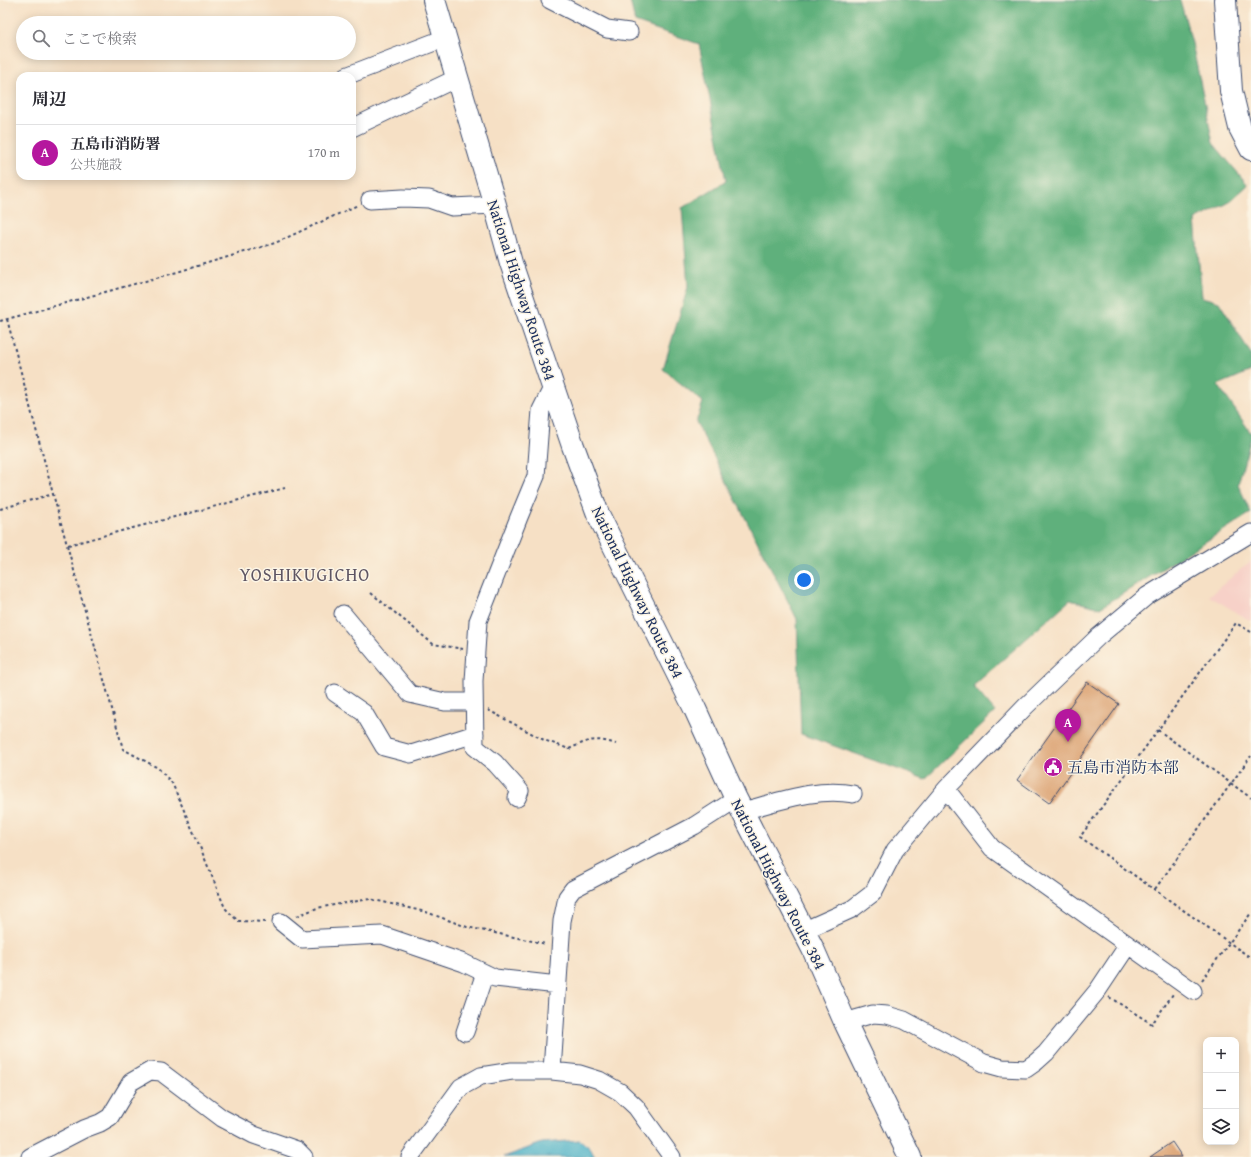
<!DOCTYPE html>
<html lang="ja">
<meta charset="utf-8">
<style>
:root{--surface:#fff;--page:#f2f2f3;--text:#2b2b33;--muted:#7c7c81;--line:#e1e1e2;--accent:#b5179e}
body{margin:0;font-family:"Gentium Book Plus","Noto Serif JP",serif;background:var(--page);color:var(--text)}
.controls{position:absolute;right:12px;bottom:12px;display:grid;overflow:hidden;border-radius:8px;box-shadow:0 2px 10px #0003}
.controls button{width:36px;height:36px;display:grid;place-items:center;padding:0;border:0;border-bottom:1px solid var(--line);background:var(--surface);color:var(--text);font:20px sans-serif}
.you{position:absolute;left:804px;top:580px;width:14px;height:14px;margin:-10px;border:3px solid #fff;border-radius:50%;background:#1a73e8;box-shadow:0 0 0 6px #1a73e833}
.badge{display:grid;place-items:center;width:26px;height:26px;border-radius:50%;background:var(--accent);color:#fff;font-size:13px;font-weight:700}
.pin{position:absolute;translate:-50% -33px;filter:drop-shadow(0 1px 2px #0008)}
.pin::after{content:'';position:absolute;top:21px;width:14px;height:12px;background:inherit;clip-path:polygon(0 0,100% 0,50% 100%)}
.list{margin:0;padding:0;list-style:none}
h2{display:flex;justify-content:space-between;align-items:center;height:52px;margin:0;padding:0 16px;font-size:17px}
h2 small{font-size:13px;font-weight:400;color:var(--muted)}
.list li{display:grid;grid-template-columns:26px 1fr auto;gap:12px;align-items:center;box-sizing:border-box;height:56px;padding:0 16px;border-top:1px solid var(--line)}
.list b{display:block;font-size:15px;white-space:nowrap}
.list p{margin:0;font-size:13px;white-space:nowrap;color:var(--muted)}
.list em{font-size:13px;font-style:normal;color:var(--muted)}
.icon{flex:none;width:22px;height:22px;fill:none;stroke:currentColor;stroke-width:2;stroke-linecap:round;stroke-linejoin:round}
.map{position:relative;flex:none;width:1251px;height:1157px;overflow:hidden}
.search{position:absolute;background:var(--surface);box-shadow:0 2px 10px #0003;left:16px;top:16px;width:340px;height:44px;display:flex;align-items:center;gap:10px;box-sizing:border-box;padding:0 14px;border-radius:22px;color:var(--muted);font-size:15px}
.panel{position:absolute;background:var(--surface);box-shadow:0 2px 10px #0003;left:16px;top:72px;width:340px;height:108px;border-radius:12px}
.map>svg:first-child{display:block}
</style>
<div class="map">
<svg width="1251" height="1157" viewBox="0 0 1251 1157">
<rect width="100%" height="100%" fill="#fcf5e5"/>
<filter id="ink" filterUnits="userSpaceOnUse"><feTurbulence type="fractalNoise" baseFrequency=".025" numOctaves="2"/><feDisplacementMap in="SourceGraphic" scale="8" xChannelSelector="R" yChannelSelector="G"/><feConvolveMatrix kernelMatrix="1 2 1 2 8 2 1 2 1" color-interpolation-filters="sRGB"/></filter>
<filter id="wash" filterUnits="userSpaceOnUse"><feTurbulence type="fractalNoise" baseFrequency=".012" numOctaves="4" result="noise"/><feDisplacementMap in="SourceGraphic" scale="16" xChannelSelector="R" yChannelSelector="G"/><feGaussianBlur stdDeviation="0.9" result="paint"/><feColorMatrix in="noise" values="0 0 0 0 0 0 0 0 0 0 0 0 0 0 0 0 0 1.4 0 .05"/><feComposite in="paint" operator="in"/></filter>
<g filter="url(#wash)">
<rect width="100%" height="100%" fill="#f6e0c5"/>
<path fill="#f7d1c8" d="M1251,561V621L1209,596Z"/>
<path fill="#5fb07c" stroke="#3d706d" d="M630,0H1180L1192,43L1213,143L1248,185L1228,203L1195,220L1202,297L1219,302L1251,354V371L1218,385L1251,433V438L1238,484L1251,513L1100,608L1070,600L973,686L995,712L925,779L801,734L797,619L696,422L703,402L663,369L688,287L682,208L726,181L699,44L635,22Z"/>
<path fill="#48b1c7" stroke="#327092" d="M580,1140L590,1148L595,1157H504L542,1143Z"/>
<g id="blocks">
<path fill="#d99c6b" d="M1087,682L1119,704L1049,803L1017,780Z
M1172,1142L1182,1157H1150Z"/>
</g>
</g>
<g filter="url(#ink)">
<use href="#blocks" fill-opacity="0" stroke="#3c4a6d" stroke-width="1"/>
<g fill="none" stroke-linecap="round" stroke-linejoin="round">
<defs>
<path id="minor" d="M550,0L607,29L629,32
M346,76L445,38
M352,128L457,78
M370,200L403,198L429,199L452,207L495,205
M343,614L410,694L445,702H474
M335,693L364,713L384,747L411,754L475,734
M946,789L992,848L1193,991
M517,798L520,791L495,763L475,747L474,681L478,621L519,517L536,476L541,410L553,386
M742,811C778,802 816,787 853,794
M281,922L302,939L382,935L464,963L495,978L558,985
M803,931L852,909L873,893L895,850L946,789L1026,706L1098,637L1147,596L1251,533
M845,1022L873,1014L887,1015L904,1020L984,1063L1002,1068L1026,1069L1036,1062L1046,1053L1098,990L1128,945
M465,1032L485,973
M552,1071L562,921L567,897L573,889L694,826L736,799
M30,1157L84,1129L100,1123L110,1117L131,1082L150,1071L161,1072L222,1118L254,1135L297,1150L304,1157
M410,1157L461,1087L481,1076L512,1071H552L580,1074L599,1080L620,1092L636,1107L672,1157"/>
<path id="major" d="M1225,0L1231,91L1240,128L1251,149"/>
<path id="highway" d="M434,0L495,205L511,263L573,446L598,514L695,709L736,799L813,949L845,1022L910,1157"/>
</defs>
<use href="#minor" stroke="#3c4a6d" stroke-width="19"/>
<use href="#major" stroke="#3c4a6d" stroke-width="24"/>
<use href="#highway" stroke="#3c4a6d" stroke-width="24"/>
<path stroke="#3c4a6d" stroke-width="2" stroke-dasharray="3 3" stroke-linecap="butt" d="M7,319L53,494L123,749L158,768L172,783L200,847L225,908L238,921L267,922
M0,321L167,275L275,243L358,205
M0,509L53,494
M68,545L285,488
M371,593L433,644L463,649
M1251,632L1236,623L1080,837L1251,958
M488,710L544,740L569,749C589,740 594,737 616,744
M1158,730L1251,798
M1155,889L1251,756
M297,916L317,908L370,899L426,912L467,927L546,944
M1202,980L1251,913
M1109,997L1152,1024L1173,994"/>
<use href="#minor" stroke="#fff" stroke-width="17"/>
<use href="#major" stroke="#fff" stroke-width="22"/>
<use href="#highway" stroke="#fff" stroke-width="22"/>
</g>
</g>
<defs>
<symbol id="civic-disc" viewBox="-11 -11 22 22"><circle r="9.5" fill="#b5179e" stroke="#fcf5e5"/><path d="M-.6-6.5H3V-4.5H.6V-3L4-1V1h2V6H-6V1h2V-1L-.6-3ZM-1.2 2.5V6h2.4V2.5Z" fill="#fff"/></symbol>
</defs>
<g fill-rule="evenodd">
<use href="#civic-disc" x="1042" y="756" width="22" height="22"/>
</g>
<g text-anchor="middle" dominant-baseline="central" stroke-width="3" stroke-linejoin="round" paint-order="stroke">
<g font-size="16" fill="#1b2f5e" stroke="#fcf5e5">
<text transform="translate(522 290) rotate(72)">National Highway Route 384</text>
<text transform="translate(638 592) rotate(64)">National Highway Route 384</text>
<text transform="translate(779 884) rotate(63)">National Highway Route 384</text>
</g>
<g font-size="16" fill="#1b2f5e" stroke="#fcf5e5" text-anchor="start">
<text x="1067" y="767">五島市消防本部</text>
</g>
<g font-size="18" letter-spacing="1" fill="#5e5563" stroke="#fcf5e5">
<text x="305" y="574">YOSHIKUGICHO</text>
</g>
</g>
</svg>
<div class="controls">
<button>+</button>
<button>−</button>
<button><svg class="icon" aria-label="layers" viewBox="0 0 24 24"><path d="M12 4l9 5-9 5-9-5zM3 14l9 5 9-5"/></svg></button>
</div>
<div class="you"></div>
<div class="pin badge" style="left:1068px;top:742px">A</div>
<div class="search"><svg class="icon" aria-label="search" viewBox="0 0 24 24"><circle cx="10" cy="10" r="6"/><path d="M15 15l6 6"/></svg>ここで検索</div>
<section class="panel">
<h2>周辺<small></small></h2>
<ul class="list">
<li><span class="badge">A</span><div><b>五島市消防署</b><p>公共施設</p></div><em>170 m</em></li>
</ul>
</section>
</div>
